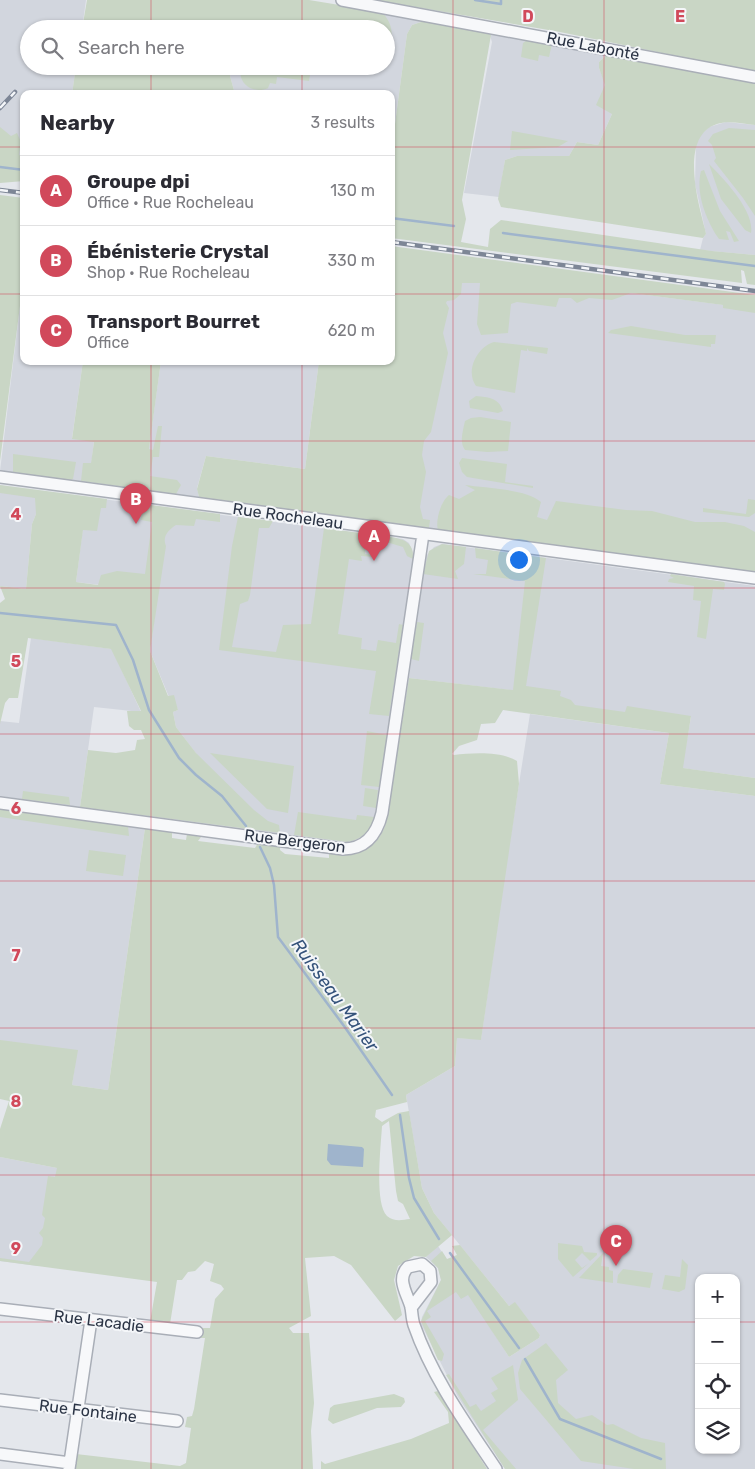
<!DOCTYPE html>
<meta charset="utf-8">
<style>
:root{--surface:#fff;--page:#f2f2f3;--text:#2b2b33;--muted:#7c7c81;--line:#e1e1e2;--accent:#d1495b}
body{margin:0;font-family:Rubik,sans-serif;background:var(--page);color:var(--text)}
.controls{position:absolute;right:15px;bottom:15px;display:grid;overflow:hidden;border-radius:10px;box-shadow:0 1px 4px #0004}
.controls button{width:45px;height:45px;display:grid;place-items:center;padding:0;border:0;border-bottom:1px solid var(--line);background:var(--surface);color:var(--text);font:25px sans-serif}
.you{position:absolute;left:518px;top:559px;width:18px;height:18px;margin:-12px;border:4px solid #fff;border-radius:50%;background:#1a73e8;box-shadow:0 0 0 8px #1a73e833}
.badge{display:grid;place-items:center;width:32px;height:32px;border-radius:50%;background:var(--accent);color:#fff;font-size:16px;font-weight:700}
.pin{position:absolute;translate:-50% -41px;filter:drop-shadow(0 1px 2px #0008)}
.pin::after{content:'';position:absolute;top:26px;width:18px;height:15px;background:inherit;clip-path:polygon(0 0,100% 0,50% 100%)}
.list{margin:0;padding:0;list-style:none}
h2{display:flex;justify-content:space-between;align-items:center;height:65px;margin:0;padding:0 20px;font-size:21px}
h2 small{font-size:16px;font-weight:400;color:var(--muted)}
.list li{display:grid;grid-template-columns:32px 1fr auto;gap:15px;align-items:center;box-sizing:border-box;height:70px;padding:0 20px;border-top:1px solid var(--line)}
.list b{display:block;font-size:19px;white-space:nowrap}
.list p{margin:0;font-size:16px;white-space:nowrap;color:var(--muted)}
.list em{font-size:16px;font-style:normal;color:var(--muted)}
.icon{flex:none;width:28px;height:28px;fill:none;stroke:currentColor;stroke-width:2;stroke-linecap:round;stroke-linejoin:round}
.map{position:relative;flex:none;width:755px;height:1469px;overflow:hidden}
.search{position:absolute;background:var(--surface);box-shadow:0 1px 4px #0004;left:20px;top:20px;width:375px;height:55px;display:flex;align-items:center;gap:12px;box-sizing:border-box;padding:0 18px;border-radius:28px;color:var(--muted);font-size:19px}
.panel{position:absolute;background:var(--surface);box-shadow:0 1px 4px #0004;left:20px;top:90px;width:375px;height:275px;border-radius:10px}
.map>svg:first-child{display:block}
</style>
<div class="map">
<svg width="755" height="1469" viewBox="0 0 755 1469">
<rect width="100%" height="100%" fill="#e4e7ec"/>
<path fill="#d2d6de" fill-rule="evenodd" d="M0,0H86L82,29H29V66H76L72,94H24V162L0,159Z
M382,12L424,21L412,25L407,34L391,154V94H235L230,76L232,66H386V51L392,37Z
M489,32L606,55L599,62V68L606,85L612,114L598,145L577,142L569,156H517L505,160L499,197L464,193L492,42Z
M726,122L755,125V255L700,250L703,238L706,234L695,184L696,145L700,135L709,127Z
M447,269L755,309V572L408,526Z
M20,306H24V361H83L72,438L94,441L89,483L0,471Z
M161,361H319L305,469L206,456L197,488L199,497L143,490Z
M0,485L36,493V514L32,524L26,589L0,586Z
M87,497L403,539L409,543L414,555L374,819L361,838L347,842L254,830L176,727L173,712L178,710L173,696L169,697L150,651L158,592L76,582Z
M442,544L755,586V778L682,768L691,717L597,713L518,691L409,678L426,556L434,547Z
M31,638L112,649L141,712L94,707L80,807L0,796V721L19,723Z
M530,714L669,733L660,784L755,796V1469H505L458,1397L421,1324L422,1317L441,1280L438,1268L426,1257L438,1246L509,1357L539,1338L540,1335L515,1303L509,1306L434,1213L422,1188L406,1095L455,1066L457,1038L481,1039L506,866ZM699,1278H736V1450H699Z
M0,809L145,828L108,1090L72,1085L75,1065L0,1055Z
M0,1157L57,1168L59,1171L38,1266L0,1261Z"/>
<path fill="#c9d6c5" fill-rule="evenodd" d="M87,0H309L382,12C393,24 395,37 386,51V29H82Z
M375,0H755V72L560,32Z
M424,21L489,32L491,35L462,200L466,219L461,242L488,247L490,229L501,220L712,251L755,255V285L747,284L744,271L741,270L742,283L391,238V154L407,34L412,25Z
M529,39L552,44L549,57L539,55L538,61L521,57L523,43Z
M606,55L755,83V125C743,124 728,120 717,124C679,136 698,202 705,229L706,234L703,238L501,207L498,199L505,160L517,156H569L577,142L598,145L612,114L596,105L605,85L599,68V62Z
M76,66H232L230,76L235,94H72Z
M242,66H311V68L309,81L277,77L276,84L270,83L268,88C254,95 235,83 242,66Z
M0,127L11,136L17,133L21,142L19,155L24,156V181L0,183Z
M729,128L755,130V216L743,198L714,161L716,158L712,145L708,141L713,134Z
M512,131L568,141L558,147L510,150Z
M709,164C723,178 755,211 751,233L745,230L721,199Z
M704,170L720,211L739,241L734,242L730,232L726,231L729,240L719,239C707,222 695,193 701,171Z
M0,195L24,198V306H20L0,461Z
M391,246L755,295V313L723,308V305L631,293L612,300L589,298L577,303L571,298H559L556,307L517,302L511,304L508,333L481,335L477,324L480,283H462L461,294L454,300L447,301L446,303L449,308L443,333L448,353L431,432L424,441L422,455L426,472L420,507L423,519L430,520L429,528L199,497L197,489L206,456L305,469L319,361H391Z
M631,326L685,335H716L715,344H711V347L608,333L611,330Z
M494,342L548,348L547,354L529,351L527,348V351L521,350L515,393L476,386C465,371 477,347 494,342Z
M83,361H161L149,449L153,450L158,426H162L159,457H153L150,476L177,480L181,485L176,494L81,481L83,463H91L94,442L72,439Z
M476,396C488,397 499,398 503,411L498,413L470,408L469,401Z
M480,417L511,422L508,451L487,452L465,450C459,442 463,431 465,421L471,418Z
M13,454L76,462L73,479L71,480L13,472Z
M462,458L507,464L505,482L533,486V488L467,477L462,472L459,463Z
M0,485L107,499L106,508H101L97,531L83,530L76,582L98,585L101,575L117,571L145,574L152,522L141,520L143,504L220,514V522L196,519L194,526L176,525C168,530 162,537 166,546L150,651L168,696L174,695L178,710L173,712L176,727L196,753L254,810L268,821L279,825L280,833L80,807L88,750L116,753L135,750L137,740L145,739L141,730H134L129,726L127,711H141L111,649L28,638L18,698H9L5,703L0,724V603L5,599L0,586L26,589L32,524L36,514L35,498L0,493Z
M465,485C485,488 527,489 541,502L537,517L547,520L556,501L626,510L652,511L695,522H725L744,526L755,532V572L438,530C435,521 441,501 449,495L459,499L475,490Z
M748,499L755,500V513L749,517L703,512V508L746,514Z
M238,517L273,521L269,528H259L250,595L248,601L240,604L232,647L276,652L283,625L311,624L324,528L374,535L373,541L365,543V554L374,555L373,557L361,556L362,561L349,559L338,634L362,638L361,649L376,651L378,640L396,643L399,624L403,625L389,716L369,714L376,671L219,650L232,546Z
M383,536C398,538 415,539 413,559L407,556L403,547L383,541Z
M442,544L466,547L464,564L455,571L458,579L423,574L429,551Z
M475,548L546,558L526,686L561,691L560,696L571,700L575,705L625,712L627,706L691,716L683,768L755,778V796L660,784L669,733L503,710L495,723L481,724L477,740L459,746L452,754L454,755C472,753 501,751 517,761L519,784L481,1040L457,1038L455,1066L406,1095L407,1102L376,1110L375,1117L382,1122L398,1113L409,1111L422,1188L434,1213L452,1235L426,1257L414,1256L398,1266L394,1280L402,1315L395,1321L351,1265L334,1256L305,1258L311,1316L289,1328L293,1333H309L314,1403L311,1431L313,1469H74L76,1454L180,1466L186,1463L191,1428L185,1427L187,1417L192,1416L194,1409L205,1338H201L203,1328H210L215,1299L224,1289L221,1285L210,1281L214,1264L205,1261L195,1271L188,1272L182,1280H177L170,1324L150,1322L157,1282L0,1261V1258L29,1262L42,1245L43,1238L39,1233L43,1228L45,1218L42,1215L48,1176L55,1177L57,1168L0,1157V1129L9,1101L0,1099V1040L78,1050L72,1085L108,1090L145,828L172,832V838L186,840L187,834L201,837L198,841L255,848L258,843L280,847V850L285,854L329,858V853C356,857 377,851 386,823L409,678L513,690L525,581L473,574H486L488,560L476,558ZM389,1121L396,1191L398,1201L403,1204L410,1219C402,1220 394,1222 387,1216C374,1203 381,1145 382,1126Z
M671,574L724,582L725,584L724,590L713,589L706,639L697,637L701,601L693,600L694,586L668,582L669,579L674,578L670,576Z
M417,622L424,623L419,661L411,659Z
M367,731L387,735L379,787L361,785Z
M210,753L294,766L288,813L267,809Z
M365,788L378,790L376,808L363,806Z
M23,791L69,797L70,805L22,799Z
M0,809L128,826L129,836L0,817Z
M298,812L356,820L357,815L374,817C371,832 362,839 347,842L294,835Z
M89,850L126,855L123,876L86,871Z
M558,1243L582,1246L584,1252L597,1253V1255L590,1261L582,1253L575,1260L582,1268L589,1263L573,1277L558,1259Z
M460,1245L509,1306L515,1302L540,1335L539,1338L509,1357L468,1295L461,1299L456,1292L427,1311L431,1317L425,1321L444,1354L442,1361L438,1360L421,1321L441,1280L438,1268L431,1261L442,1251L447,1259L457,1255L452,1246Z
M603,1253L601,1266L609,1267V1270L613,1271V1283L579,1278Z
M682,1259L688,1265L685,1289L679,1292L662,1289L665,1275L680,1277Z
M623,1269L653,1273L650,1288L617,1283L618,1275Z
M546,1343L568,1370L556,1380L558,1403L576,1419L592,1415L607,1425L613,1424L641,1438L665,1443L666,1469H634L581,1461L520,1389L518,1373L522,1360Z
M513,1365L518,1400L483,1430L516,1469H505L446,1375L449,1374L470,1407L476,1404L481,1411L496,1401L491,1393L498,1389L491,1378Z
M438,1391L487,1469H321V1461L325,1464L411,1439L449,1423L448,1412L434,1392Z
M394,1394L404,1398L405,1402L401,1407L377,1408L333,1424L328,1420L330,1408L334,1405Z"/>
<path fill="#9fb4cc" d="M328,1144L362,1147L364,1149L363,1167L331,1165L327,1160Z"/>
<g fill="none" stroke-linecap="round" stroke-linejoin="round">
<path stroke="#9fb4cc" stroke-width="2.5" d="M475,0L501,4V0
M0,167L24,170
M391,218L454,226
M503,233L755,266
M0,613L116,625L133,660L149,710L179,758L196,775L222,796L246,826
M260,847L270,868L274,885L278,937L344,1026L392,1095
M400,1115L409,1178L414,1198L439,1239
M450,1253L519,1348
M525,1359L560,1419L661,1459"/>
<defs>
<path id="minor" d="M342,0L755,77
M0,477L755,578
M0,803L343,849C366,849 377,834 382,813L423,534
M411,1308L431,1282L430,1271L422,1264L408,1267C396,1279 407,1293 411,1307C412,1313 412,1319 414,1325C432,1377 466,1424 496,1469
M0,1309L197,1332
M0,1400L177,1421
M0,1454L70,1463
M69,1469L91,1320"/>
</defs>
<use href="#minor" stroke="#a9aeb7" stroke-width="14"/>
<use href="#minor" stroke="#f7f8fa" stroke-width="11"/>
<defs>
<path id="rail" d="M74,29L79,23
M0,108L15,92
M0,190L24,193
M391,242L755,291"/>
</defs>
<use href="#rail" stroke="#7d8696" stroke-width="4.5"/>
<use href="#rail" stroke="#f4f6f9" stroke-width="2.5" stroke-dasharray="8" stroke-linecap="butt"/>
</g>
<path fill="none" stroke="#d1495b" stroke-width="1" stroke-opacity="0.55" d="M151,0V29M302,0V29M453,0V1469M604,0V1469M151,66V94M302,66V94M0,147H24M391,147H755M0,294H24M391,294H755M151,361V1469M302,361V1469M0,441H755M0,588H755M0,734H755M0,881H755M0,1028H755M0,1175H755M0,1322H699M736,1322H755"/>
<g text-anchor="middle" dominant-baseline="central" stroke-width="4" stroke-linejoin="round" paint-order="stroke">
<g font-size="16" fill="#2b3445" stroke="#f4f6f9">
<text transform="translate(593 46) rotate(11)">Rue Labonté</text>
<text transform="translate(288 516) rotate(8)">Rue Rocheleau</text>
<text transform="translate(295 841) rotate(7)">Rue Bergeron</text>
<text transform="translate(99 1321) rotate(7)">Rue Lacadie</text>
<text transform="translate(88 1411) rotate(7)">Rue Fontaine</text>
</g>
<g font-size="18" font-style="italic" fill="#34527a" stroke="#f4f6f9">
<text transform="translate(335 995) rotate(54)">Ruisseau Marier</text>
</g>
</g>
<g font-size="16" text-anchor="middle" font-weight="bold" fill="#d1495b" stroke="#f4f6f9" stroke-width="4" stroke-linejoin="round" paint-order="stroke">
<text x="528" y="22">D</text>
<text x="680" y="22">E</text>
<text x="16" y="520">4</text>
<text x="16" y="667">5</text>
<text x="16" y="814">6</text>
<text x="16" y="961">7</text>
<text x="16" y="1107">8</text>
<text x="16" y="1254">9</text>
</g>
</svg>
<div class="controls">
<button>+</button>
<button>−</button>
<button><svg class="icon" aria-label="locate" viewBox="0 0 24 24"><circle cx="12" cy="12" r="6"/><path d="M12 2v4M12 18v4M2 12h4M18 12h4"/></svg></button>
<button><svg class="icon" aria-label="layers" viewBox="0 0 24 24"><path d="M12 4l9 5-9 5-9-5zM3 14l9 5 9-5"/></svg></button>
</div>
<div class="you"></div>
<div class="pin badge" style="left:374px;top:561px">A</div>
<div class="pin badge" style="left:136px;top:524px">B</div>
<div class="pin badge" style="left:616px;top:1266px">C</div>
<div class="search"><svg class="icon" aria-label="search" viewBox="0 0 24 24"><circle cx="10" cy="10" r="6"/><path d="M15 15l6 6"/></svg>Search here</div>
<section class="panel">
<h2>Nearby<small>3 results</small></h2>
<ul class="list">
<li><span class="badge">A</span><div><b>Groupe dpi</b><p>Office · Rue Rocheleau</p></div><em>130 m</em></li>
<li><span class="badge">B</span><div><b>Ébénisterie Crystal</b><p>Shop · Rue Rocheleau</p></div><em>330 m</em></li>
<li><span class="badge">C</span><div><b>Transport Bourret</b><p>Office</p></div><em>620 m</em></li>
</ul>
</section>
</div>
